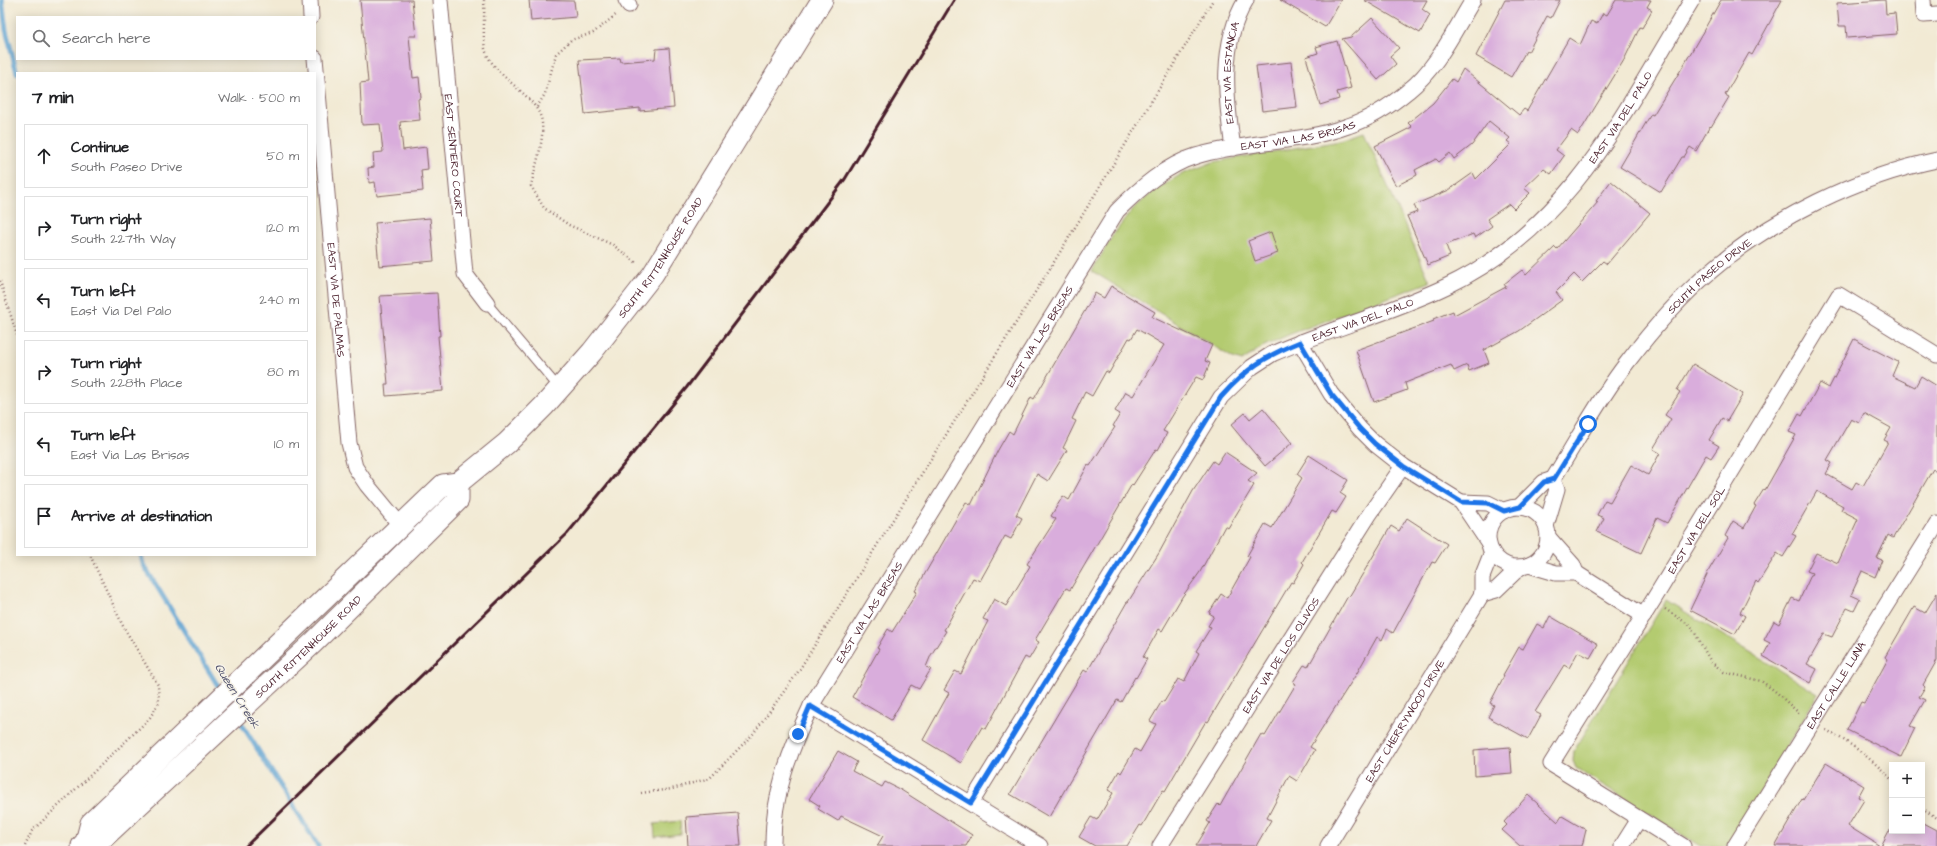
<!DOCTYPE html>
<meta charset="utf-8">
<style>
:root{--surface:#fff;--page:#f2f2f2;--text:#202124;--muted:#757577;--line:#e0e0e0}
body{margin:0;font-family:"Architects Daughter",sans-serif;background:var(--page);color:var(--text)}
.controls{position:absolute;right:12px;bottom:12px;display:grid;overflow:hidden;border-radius:0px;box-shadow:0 2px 10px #0003}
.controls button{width:36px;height:36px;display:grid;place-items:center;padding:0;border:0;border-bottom:1px solid var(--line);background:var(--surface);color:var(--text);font:20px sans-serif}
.stop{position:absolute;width:12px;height:12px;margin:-9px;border:3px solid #1a73e8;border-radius:50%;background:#fff}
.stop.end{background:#1a73e8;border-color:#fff;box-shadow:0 1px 4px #0008}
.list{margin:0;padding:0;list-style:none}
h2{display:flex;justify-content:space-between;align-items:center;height:52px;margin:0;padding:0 16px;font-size:17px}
h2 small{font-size:13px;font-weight:400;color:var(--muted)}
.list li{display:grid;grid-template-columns:26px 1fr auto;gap:12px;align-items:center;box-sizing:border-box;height:64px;margin:0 8px 8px;padding:0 8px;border:1px solid var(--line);border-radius:0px}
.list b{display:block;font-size:15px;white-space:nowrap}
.list p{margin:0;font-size:13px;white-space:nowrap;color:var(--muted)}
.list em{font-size:13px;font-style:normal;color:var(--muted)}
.icon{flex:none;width:22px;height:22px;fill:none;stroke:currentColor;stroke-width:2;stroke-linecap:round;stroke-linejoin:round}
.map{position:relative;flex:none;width:1937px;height:846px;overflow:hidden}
.search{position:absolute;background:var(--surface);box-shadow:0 2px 10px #0003;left:16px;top:16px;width:300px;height:44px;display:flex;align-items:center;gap:10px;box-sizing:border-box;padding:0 14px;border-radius:0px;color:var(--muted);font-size:15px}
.panel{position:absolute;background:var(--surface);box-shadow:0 2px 10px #0003;left:16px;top:72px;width:300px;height:484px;border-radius:0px}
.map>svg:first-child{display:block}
</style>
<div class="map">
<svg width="1937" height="846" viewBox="0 0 1937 846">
<rect width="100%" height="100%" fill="#f7f3e8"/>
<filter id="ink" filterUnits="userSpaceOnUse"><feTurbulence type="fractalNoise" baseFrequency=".025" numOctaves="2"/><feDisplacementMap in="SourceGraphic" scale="8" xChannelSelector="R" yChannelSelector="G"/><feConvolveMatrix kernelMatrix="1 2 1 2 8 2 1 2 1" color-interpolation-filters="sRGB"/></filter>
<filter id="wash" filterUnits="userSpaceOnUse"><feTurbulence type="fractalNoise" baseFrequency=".012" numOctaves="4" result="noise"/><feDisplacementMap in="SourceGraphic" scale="16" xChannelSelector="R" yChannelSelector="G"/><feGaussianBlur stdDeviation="0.9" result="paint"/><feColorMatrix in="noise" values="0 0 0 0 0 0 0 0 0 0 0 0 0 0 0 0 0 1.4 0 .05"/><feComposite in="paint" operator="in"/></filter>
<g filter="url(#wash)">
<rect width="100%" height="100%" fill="#f2ead4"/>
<path fill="#b3cb70" stroke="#7e754e" d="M1364,132L1430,282L1288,335L1262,347L1242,361L1233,358L1092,271L1113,235L1132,210L1154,191L1180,175L1213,162L1341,140Z
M1666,600L1818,694L1728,846H1700L1576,768L1573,761L1574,751Z
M680,821L681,834L655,837L654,824Z"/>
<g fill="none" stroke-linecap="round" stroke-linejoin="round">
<path stroke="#5da2d2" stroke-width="5" d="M2,0L6,30L17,73
M141,555L143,564L221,691
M238,718L318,846"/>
</g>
<g id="blocks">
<path fill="#d9addc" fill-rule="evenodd" d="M360,0H412L416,36H409L413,78L419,77L421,98L418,99L420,120L400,122L403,150L426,147L428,169L421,170L423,191L377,196L375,182L369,183L368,168L374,167L373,153L383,152L380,124L362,125L360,83L368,82Z
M529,0L574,1L576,17L531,21Z
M1280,0H1341L1325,27Z
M1364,0H1427L1422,9L1430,15L1420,33Z
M1505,0H1560L1551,18L1547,16L1528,52L1526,51L1511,77L1476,56Z
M1616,0H1651L1647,7L1652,10L1642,28L1640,27L1624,60L1578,135L1571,130L1556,150L1564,156L1551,174L1544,169L1524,188L1530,193L1514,209L1509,204L1487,219L1492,226L1475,238L1473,234L1446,245L1450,256L1428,265L1407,216L1417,212L1414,205L1449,190L1473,173L1476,179L1511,144L1507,141L1510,138L1489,121L1472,145L1454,159L1450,153L1439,162L1436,159L1415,170L1417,175L1396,186L1375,146L1412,127L1408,123L1433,103L1452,79L1456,82L1463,69L1519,115L1524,109L1527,111L1569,38L1580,45L1591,21L1597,24L1603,13L1607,15Z
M1721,0H1782L1752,55L1749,53L1725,95L1729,97L1711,127L1710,126L1696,151L1690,147L1684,157H1682L1661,192L1620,167L1651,114L1653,115L1685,63Z
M1885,0L1886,14L1895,13L1897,34L1847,38L1846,26H1839L1837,3Z
M1372,18L1399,48L1390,56L1396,64L1378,80L1342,39L1351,37Z
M1337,41L1351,88L1337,92L1339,99L1320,105L1306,57L1318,53L1316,47Z
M669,48L674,108L640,111V108L585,114L579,60L620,58L621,62L655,59L656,49Z
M1291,62L1297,107L1262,111L1256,66Z
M1611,181L1650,213L1607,264L1603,261L1582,282L1574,274L1556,292L1562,300L1519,331L1484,350L1489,363L1469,371L1467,365L1454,371L1451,365L1405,383L1407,390L1374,402L1356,350L1434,321L1433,319L1453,311L1454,315L1506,287L1504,284L1522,270L1526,275L1555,247L1557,249L1598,202L1596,201Z
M430,218L434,261L379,266L375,223Z
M1271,232L1278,253L1255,261L1248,241Z
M1111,286L1155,312L1152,317L1212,345L1205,361L1210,363L1203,380L1196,377L1163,431L1167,433L1158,450L1156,449L1133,485L1132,484L1070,590L1066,588L1035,640L1039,642L1029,659L1025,657L986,729L982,727L961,763L923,740L949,693L944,690L955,671L961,674L988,621L983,619L994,599L1006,606L1030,566L1027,564L1056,519L1051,516L1063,496L1069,500L1088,465L1090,466L1115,427L1113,426L1120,414L1115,411L1126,392L1133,396L1164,345L1137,329L1131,339L1129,338L1109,373L1106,371L1092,396L1085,392L1072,419L1076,421L1063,448L1067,450L1048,481L1037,474L1016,515L1022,518L1011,539L1005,536L980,581L973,578L944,630L946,631L931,655L926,667L931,669L919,689L911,685L891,720L852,697L879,649L877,648L888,629L892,632L917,592L915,591L966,502L971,505L998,450L1009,431L1013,434L1031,397L1034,399L1095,293L1104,298Z
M437,293L440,336H438L443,391L386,396L385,384H388L380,296Z
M1854,339L1898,362L1892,376L1915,387L1921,376L1937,386V471L1933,469L1893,538L1888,535L1877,558L1882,560L1875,577L1862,571L1851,595L1860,599L1854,611L1847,608L1832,637L1824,634L1807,664L1817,669L1810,683L1763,656L1770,643L1764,640L1774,621L1779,624L1792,598L1799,601L1812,573L1807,571L1816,553L1838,563L1858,519L1841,510L1843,506L1817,491L1792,534L1796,536L1783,557L1777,553L1758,583L1756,581L1740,613L1745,616L1735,634L1690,610L1709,570L1728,538L1725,536L1733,521L1744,528L1756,506L1754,505L1764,489L1765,490L1796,435L1789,432L1799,414L1802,416L1820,383L1829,388ZM1864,413L1891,428L1884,440L1888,442L1863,486L1856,482L1852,489L1826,474L1832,463L1827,460L1851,419L1859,423Z
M1693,364L1743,394L1727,421L1722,418L1709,440L1719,446L1711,458L1706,455L1667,523L1657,518L1641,553L1597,532L1604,518L1597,515L1605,500L1610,502L1631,465L1648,475L1660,453L1653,449L1671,419L1665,415L1680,392L1677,390Z
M1263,408L1292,443L1265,466L1231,425L1245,413L1250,419Z
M1225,452L1257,473L1248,481L1254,485L1228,528L1225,526L1200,572L1182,597L1162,631L1159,629L1143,657L1147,659L1136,678L1135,677L1121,702L1117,700L1049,817L1010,794L1084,670L1087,672L1127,602H1128L1159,553L1193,491L1213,461L1217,464Z
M1309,455L1348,480L1340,493L1346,497L1336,513L1332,511L1302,562L1304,564L1293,583L1291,582L1208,722L1206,721L1165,791L1163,790L1142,826L1140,825L1127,846H1095L1079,837L1091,817L1097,820L1113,793L1108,790L1119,771L1121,773L1135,749L1140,752L1156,724L1150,721L1162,701L1164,702L1178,679L1184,682L1199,653L1196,651L1211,627L1208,626L1214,616L1209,613L1221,594L1227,598L1250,557L1247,556L1265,524L1272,528L1302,478L1297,474Z
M1407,518L1447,544L1435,563L1432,562L1393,633L1387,629L1382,640L1377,637L1357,673L1310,747L1315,750L1297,781L1289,776L1267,818L1271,820L1256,846H1196L1210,823L1207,821L1218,804L1220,806L1261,734L1265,736L1296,684L1293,682L1304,665L1308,667L1348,596L1349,597L1391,526L1399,531Z
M1937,593V660L1923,685L1925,687L1919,697L1925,700L1910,726L1915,728L1901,757L1847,730L1861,702L1864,703L1888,659L1885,657L1914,607L1925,613Z
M1550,616L1598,644L1590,658L1578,652L1569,668L1564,665L1535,712L1541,715L1528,739L1488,717L1494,705L1490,703L1504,676L1503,675L1519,647L1523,649L1537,624L1544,628Z
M1510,747L1512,773L1475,776L1474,750Z
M838,751L857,762L852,771L882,787L885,782L901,790L972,835L966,846H877L883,836L841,816L838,821L818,809L820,806L809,799Z
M1826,763L1864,786L1858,797L1864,800L1848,826L1880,846H1775L1802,799L1803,800Z
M1528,795L1558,822L1562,816L1586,830L1582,846H1520L1502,830L1507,825L1504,822Z
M738,813L741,846H688L686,817Z
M1922,822L1937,830V846H1881L1889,831H1922Z"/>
</g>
</g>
<g filter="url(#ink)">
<use href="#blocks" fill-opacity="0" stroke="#856666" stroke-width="1"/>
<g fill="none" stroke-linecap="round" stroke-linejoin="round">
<defs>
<path id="service" d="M487,303L559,388"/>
<g id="minor">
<path d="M310,0L311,17"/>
<path id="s1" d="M440,0L465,274L487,303"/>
<path d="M626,0L629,5"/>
<path d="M1923,0L1924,15L1937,14"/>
<path id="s2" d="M315,58L349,443L355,467L367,485L401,526"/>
<path id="s3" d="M1233,148C1226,100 1219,44 1246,0"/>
<path d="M1300,342L1331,394L1360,429L1375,444L1403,466L1461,502L1488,542"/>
<path d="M1461,502L1488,503L1504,511"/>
<path id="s4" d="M1519,507L1544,482L1553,479C1577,441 1598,400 1626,364C1651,331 1679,298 1711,271C1772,218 1859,176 1937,160"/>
<circle cx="1518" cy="537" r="30"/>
<path d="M1546,526L1557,489L1553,479"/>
<path d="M1548,537L1573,565L1576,573"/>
<path d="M1529,565L1556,573H1576L1644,616"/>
<path d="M1482,594L1496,590L1520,567"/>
<path d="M1482,594V577L1492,552"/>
<path d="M811,706L1040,846"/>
<path id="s5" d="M971,803L1221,397L1252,367L1272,354C1329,329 1391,313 1447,286C1571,227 1624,111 1692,0"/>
<path id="s6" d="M773,846C772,797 790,750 811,706L1117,211C1139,189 1166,165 1196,156C1245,141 1299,144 1348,126C1370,119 1390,106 1408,91C1437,68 1454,31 1473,0"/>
<path id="s7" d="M1160,846L1369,515L1403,466"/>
<path id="s8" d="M1328,846L1482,594"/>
<path d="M1622,846L1639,819"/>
<path id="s9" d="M1683,846L1551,764L1654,599L1839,295L1937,355"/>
<path id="s10" d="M1735,846L1937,524"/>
</g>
<g id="secondary">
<path id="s11" d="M86,842L103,838L313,643L458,500V483"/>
<path id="s12" d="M82,846L86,842L91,823L443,485L458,483L507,443L544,406L592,352L653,274L822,0"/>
</g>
</defs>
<use href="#service" stroke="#856666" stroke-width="10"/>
<use href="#minor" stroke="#856666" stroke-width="17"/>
<use href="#secondary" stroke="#856666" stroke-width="23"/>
<path stroke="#856666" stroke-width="2.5" stroke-dasharray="1 3" stroke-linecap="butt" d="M484,0C485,12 482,43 486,52C496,79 540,97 542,123C544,143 535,167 531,186L544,208L569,225L613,245L638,264
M537,107L545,94L556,54L571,40L593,33L617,14
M0,281L17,335
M1665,609L1691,626L1711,662L1724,672L1761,681L1775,691L1801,715
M1826,730C1851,743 1872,759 1892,780
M641,793L672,789L710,778L753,734L796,675L1054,262L1213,0
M1922,808L1937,818
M25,846L32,831L149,719L159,703L158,685L123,626L90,555"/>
<use href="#service" stroke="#fff" stroke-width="8"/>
<use href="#minor" stroke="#fff" stroke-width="15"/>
<use href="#secondary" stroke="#fff" stroke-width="21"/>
<path stroke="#4a1f2b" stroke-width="3" d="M246,846L567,534L687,387L845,179L954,0"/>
</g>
</g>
<g fill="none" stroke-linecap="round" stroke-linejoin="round" filter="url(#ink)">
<path stroke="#1a73e8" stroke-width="5" d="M798,734L810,706L971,803L1221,397C1246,369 1265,356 1300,342L1331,394L1360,429L1375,444L1403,466L1461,502L1488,503L1504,511L1520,507L1544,482L1554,479L1588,424"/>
</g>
<g text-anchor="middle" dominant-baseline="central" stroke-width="3" stroke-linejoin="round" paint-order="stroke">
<g font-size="11" fill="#4a1f2b" stroke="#f7f3e8">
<text stroke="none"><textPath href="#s3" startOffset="76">EAST VIA ESTANCIA</textPath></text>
<text stroke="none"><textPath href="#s5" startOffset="977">EAST VIA DEL PALO</textPath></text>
<text stroke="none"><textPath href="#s6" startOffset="930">EAST VIA LAS BRISAS</textPath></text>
<text stroke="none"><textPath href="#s1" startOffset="156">EAST SENTIERO COURT</textPath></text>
<text stroke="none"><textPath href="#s12" startOffset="833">SOUTH RITTENHOUSE ROAD</textPath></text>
<text stroke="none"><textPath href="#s4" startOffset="303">SOUTH PASEO DRIVE</textPath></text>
<text stroke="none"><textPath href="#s2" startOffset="243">EAST VIA DE PALMAS</textPath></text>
<text stroke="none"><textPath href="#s5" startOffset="641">EAST VIA DEL PALO</textPath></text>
<text stroke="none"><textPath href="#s6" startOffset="581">EAST VIA LAS BRISAS</textPath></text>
<text stroke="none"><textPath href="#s9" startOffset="431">EAST VIA DEL SOL</textPath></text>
<text stroke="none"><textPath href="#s6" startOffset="257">EAST VIA LAS BRISAS</textPath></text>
<text stroke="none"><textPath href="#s11" startOffset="298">SOUTH RITTENHOUSE ROAD</textPath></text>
<text stroke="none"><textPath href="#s7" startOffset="226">EAST VIA DE LOS OLIVOS</textPath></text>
<text stroke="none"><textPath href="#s10" startOffset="190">EAST CALLE LUNA</textPath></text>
<text stroke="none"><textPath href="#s8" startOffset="147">EAST CHERRYWOOD DRIVE</textPath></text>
</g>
<g font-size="12" font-style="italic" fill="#52536e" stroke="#f7f3e8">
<text transform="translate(237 696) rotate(58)">Queen Creek</text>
</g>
</g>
</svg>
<div class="controls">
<button>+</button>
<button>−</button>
</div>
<div class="stop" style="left:1588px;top:424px"></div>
<div class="stop end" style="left:798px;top:734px"></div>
<div class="search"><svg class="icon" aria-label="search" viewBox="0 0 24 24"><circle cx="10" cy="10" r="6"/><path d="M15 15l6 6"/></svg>Search here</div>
<section class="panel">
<h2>7 min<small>Walk · 500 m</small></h2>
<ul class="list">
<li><svg class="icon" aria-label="ahead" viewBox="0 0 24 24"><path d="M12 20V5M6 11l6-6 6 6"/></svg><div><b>Continue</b><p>South Paseo Drive</p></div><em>50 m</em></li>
<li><svg class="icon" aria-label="right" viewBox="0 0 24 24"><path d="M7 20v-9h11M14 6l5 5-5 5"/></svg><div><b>Turn right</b><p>South 227th Way</p></div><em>120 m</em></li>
<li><svg class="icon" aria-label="left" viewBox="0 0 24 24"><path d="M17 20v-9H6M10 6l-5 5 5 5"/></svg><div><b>Turn left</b><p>East Via Del Palo</p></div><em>240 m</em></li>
<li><svg class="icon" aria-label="right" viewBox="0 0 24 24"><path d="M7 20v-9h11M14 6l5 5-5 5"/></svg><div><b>Turn right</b><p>South 228th Place</p></div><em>80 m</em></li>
<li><svg class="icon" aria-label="left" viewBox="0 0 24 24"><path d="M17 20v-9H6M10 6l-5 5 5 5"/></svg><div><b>Turn left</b><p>East Via Las Brisas</p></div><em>10 m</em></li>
<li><svg class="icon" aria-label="arrive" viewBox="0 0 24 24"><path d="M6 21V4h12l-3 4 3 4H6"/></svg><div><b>Arrive at destination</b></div></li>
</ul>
</section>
</div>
